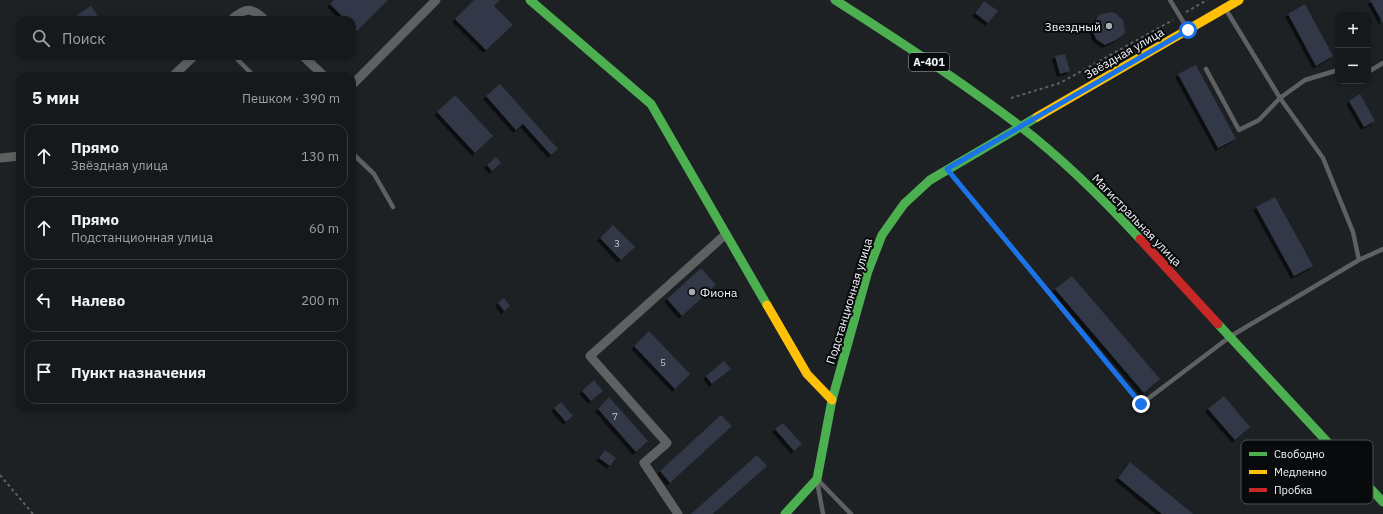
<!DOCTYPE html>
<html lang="ru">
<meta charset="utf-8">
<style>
:root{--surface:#16191b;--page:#232628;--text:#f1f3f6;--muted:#9ea0a3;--line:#35383a}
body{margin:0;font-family:"IBM Plex Sans",sans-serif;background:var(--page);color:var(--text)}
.controls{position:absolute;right:12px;top:12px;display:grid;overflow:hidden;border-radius:8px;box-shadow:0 2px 6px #0003}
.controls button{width:36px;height:36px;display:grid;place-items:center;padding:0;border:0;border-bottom:1px solid var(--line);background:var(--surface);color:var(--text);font:20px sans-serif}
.stop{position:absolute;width:12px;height:12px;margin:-9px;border:3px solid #1a73e8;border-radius:50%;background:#fff}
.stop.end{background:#1a73e8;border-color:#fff;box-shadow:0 1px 4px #0008}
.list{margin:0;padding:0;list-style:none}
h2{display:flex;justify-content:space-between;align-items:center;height:52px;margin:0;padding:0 16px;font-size:17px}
h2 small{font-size:13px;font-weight:400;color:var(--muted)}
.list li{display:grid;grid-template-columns:26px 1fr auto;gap:12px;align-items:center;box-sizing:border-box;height:64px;margin:0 8px 8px;padding:0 8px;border:1px solid var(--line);border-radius:12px}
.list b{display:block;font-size:15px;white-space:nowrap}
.list p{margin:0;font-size:13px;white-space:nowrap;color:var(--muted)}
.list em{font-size:13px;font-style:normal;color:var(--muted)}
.icon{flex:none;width:22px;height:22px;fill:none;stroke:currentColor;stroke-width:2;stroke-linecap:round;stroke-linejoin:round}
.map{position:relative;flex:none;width:1383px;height:514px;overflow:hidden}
.search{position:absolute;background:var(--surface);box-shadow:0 2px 6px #0003;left:16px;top:16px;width:340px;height:44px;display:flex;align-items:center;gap:10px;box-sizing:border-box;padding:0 14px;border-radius:12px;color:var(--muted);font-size:15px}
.panel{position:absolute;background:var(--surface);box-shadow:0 2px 6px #0003;left:16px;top:72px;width:340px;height:340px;border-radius:12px}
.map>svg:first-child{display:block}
</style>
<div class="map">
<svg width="1383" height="514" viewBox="0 0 1383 514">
<defs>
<filter id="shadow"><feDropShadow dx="-3" dy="3" stdDeviation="0" flood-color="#0009"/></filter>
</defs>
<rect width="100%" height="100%" fill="#1e2124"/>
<path fill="#303846" filter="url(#shadow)" d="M334,0H388L357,31L352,26V20H346L330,4Z
M474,0H500L494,6L513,25L486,50L455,19Z
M1370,0H1383V23Z
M984,1L998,11L988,23L975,13Z
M1305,4L1333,56L1316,66L1288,14Z
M91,6L98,16L92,20H81L77,15Z
M1110,12L1115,13L1123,20L1125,31L1124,34L1116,40L1105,45L1096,39L1092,29L1093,24L1099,15Z
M1065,54L1070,71L1060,74L1055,56Z
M1196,65L1236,139L1218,148L1178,74Z
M500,84L558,149L551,155L523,124L516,130L486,96Z
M1360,94L1375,121L1364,127L1349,101Z
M455,95L493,136L475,153L437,112Z
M496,157L501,163L492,171L487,165Z
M1275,197L1313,266L1294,276L1256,207Z
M613,225L635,247L621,260L600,238Z
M701,268L716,285L682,316L667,299Z
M1072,276L1160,379L1144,393L1055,289Z
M504,298L510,306L504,311L498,303Z
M649,331L690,374L675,389L634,346Z
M724,361L731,369L712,384L706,376Z
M594,380L603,391L591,401L582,391Z
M1224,396L1250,427L1235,440L1208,409Z
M609,397L648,441L636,452L598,409Z
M561,402L573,416L566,422L554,408Z
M721,415L732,426L670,483L660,471Z
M783,423L802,444L794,451L775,429Z
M605,450L616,458L610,466L599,458Z
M757,455L767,466L713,514H691Z
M1130,462L1193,514H1162L1118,478Z"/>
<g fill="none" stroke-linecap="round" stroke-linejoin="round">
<path stroke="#5f6062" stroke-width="2" stroke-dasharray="3 3" stroke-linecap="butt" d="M1186,12L1207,0
M1011,98L1060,83L1173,20
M0,475L33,514"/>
<path stroke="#5f6061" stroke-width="4.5" d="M1170,0L1187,28
M1225,8L1280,98L1323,158L1353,232L1359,260
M236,58L254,76
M1206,69L1239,130L1259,120L1280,98L1305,80L1338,70
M1368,72L1383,63
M352,153L374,174L393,207
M947,169L1141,404L1231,336L1359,260L1383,249
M817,479L851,514
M817,481L823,514"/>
<path stroke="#5f6061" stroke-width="9" d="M231,20C245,7 252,7 265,20
M303,56L324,76
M173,76L194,56
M352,83H354L436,0
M0,158L20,156
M678,514L644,463L667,443L590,356L726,234"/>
<path stroke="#4caf50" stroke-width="9" d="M530,0L651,104L767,305
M835,0C898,40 961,81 1021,127C1064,160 1103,199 1140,239
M1218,324L1383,502
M785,514L817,479L832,400L868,271L882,235L904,204L930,180L1037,117"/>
<path stroke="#ffc107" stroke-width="9" d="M1037,117L1239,0
M767,305L807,374L832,400"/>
<path stroke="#c62828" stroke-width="9" d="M1140,239L1218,324"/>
</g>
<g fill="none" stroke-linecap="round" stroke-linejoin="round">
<path stroke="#1a73e8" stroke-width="5" d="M1141,404L947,169L1188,30"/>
</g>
<g fill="#a8abaf" stroke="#080a0c" stroke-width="1.5">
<circle cx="1109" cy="26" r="4"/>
<circle cx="692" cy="292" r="4"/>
</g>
<g text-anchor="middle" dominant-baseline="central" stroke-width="4" stroke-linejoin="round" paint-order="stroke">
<g font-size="10" fill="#c2c6cd">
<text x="617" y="243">3</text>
<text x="663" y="362">5</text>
<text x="615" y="416">7</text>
</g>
<rect fill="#080a0c" stroke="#acaeb3" stroke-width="1" x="909" y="53" width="40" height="18" rx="3"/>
<g font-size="11" font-weight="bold" fill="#f2f5fa">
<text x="929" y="62">А-401</text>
</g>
<g font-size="12" fill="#f2f5fa" stroke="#080a0c" text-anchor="end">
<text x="1101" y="26">Звездный</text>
<text x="700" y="292" text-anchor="start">Фиона</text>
</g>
<g font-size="12" fill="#f2f5fa" stroke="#080a0c">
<text transform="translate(1124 53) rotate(-30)">Звёздная улица</text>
<text transform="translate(1137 220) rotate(46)">Магистральная улица</text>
<text transform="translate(849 301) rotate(-73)">Подстанционная улица</text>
</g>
</g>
<rect x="1241" y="440" width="132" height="64" rx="6" fill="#080a0c" stroke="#4e5053" stroke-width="1"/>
<rect x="1249" y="452" width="18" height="4" fill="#4caf50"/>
<rect x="1249" y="470" width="18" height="4" fill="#ffc107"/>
<rect x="1249" y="488" width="18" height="4" fill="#c62828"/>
<g font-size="11" fill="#f2f5fa">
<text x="1274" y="458">Свободно</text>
<text x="1274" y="476">Медленно</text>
<text x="1274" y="494">Пробка</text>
</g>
</svg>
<div class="controls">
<button>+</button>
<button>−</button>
</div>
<div class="stop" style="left:1188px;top:30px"></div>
<div class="stop end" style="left:1141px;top:404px"></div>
<div class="search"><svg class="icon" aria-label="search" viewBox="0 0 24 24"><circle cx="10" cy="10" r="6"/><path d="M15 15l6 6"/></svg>Поиск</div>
<section class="panel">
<h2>5 мин<small>Пешком · 390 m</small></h2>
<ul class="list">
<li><svg class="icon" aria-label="ahead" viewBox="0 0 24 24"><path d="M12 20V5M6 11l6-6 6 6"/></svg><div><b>Прямо</b><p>Звёздная улица</p></div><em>130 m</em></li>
<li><svg class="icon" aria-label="ahead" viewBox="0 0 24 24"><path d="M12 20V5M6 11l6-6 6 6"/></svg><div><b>Прямо</b><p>Подстанционная улица</p></div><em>60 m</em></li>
<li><svg class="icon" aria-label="left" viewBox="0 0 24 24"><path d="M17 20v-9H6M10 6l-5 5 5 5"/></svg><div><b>Налево</b></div><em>200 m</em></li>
<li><svg class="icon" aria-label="arrive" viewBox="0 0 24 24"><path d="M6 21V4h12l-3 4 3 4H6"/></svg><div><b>Пункт назначения</b></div></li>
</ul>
</section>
</div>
